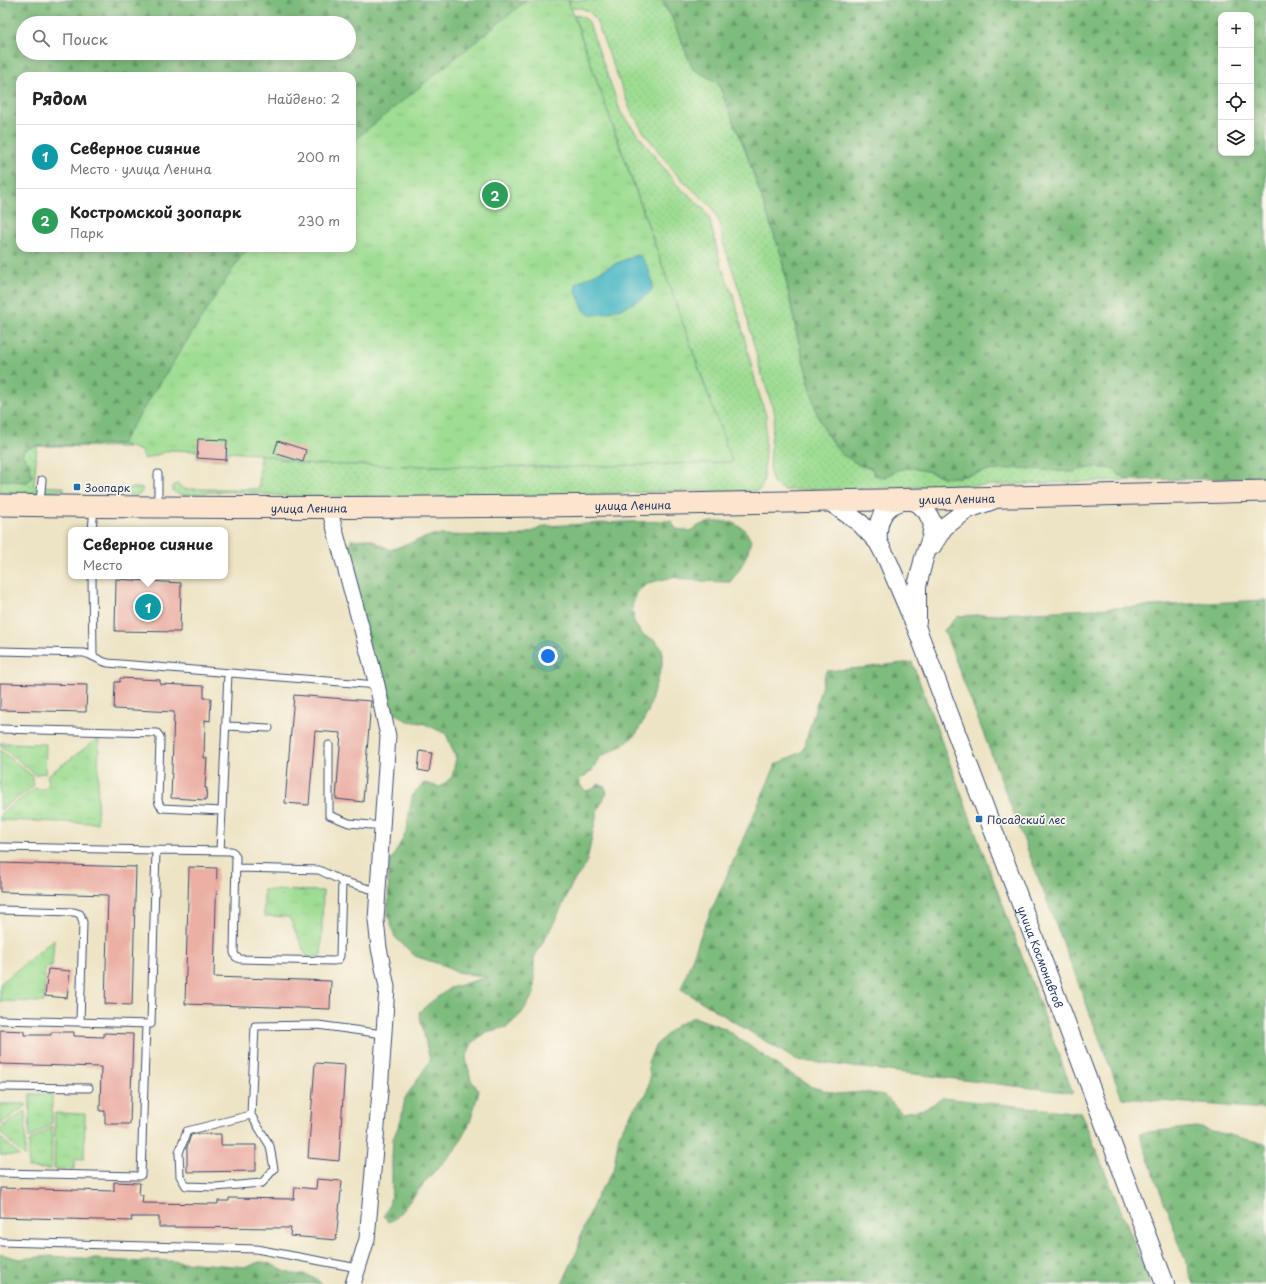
<!DOCTYPE html>
<html lang="ru">
<meta charset="utf-8">
<style>
:root{--surface:#fff;--page:#f6f6f6;--text:#222;--muted:#767676;--line:#e0e0e0;--accent:#db2777}
body{margin:0;font-family:"Playpen Sans",sans-serif;background:var(--page);color:var(--text)}
.controls{position:absolute;right:12px;top:12px;display:grid;overflow:hidden;border-radius:8px;box-shadow:0 2px 10px #0003}
.controls button{width:36px;height:36px;display:grid;place-items:center;padding:0;border:0;border-bottom:1px solid var(--line);background:var(--surface);color:var(--text);font:20px sans-serif}
.you{position:absolute;left:548px;top:656px;width:14px;height:14px;margin:-10px;border:3px solid #fff;border-radius:50%;background:#1a73e8;box-shadow:0 0 0 6px #1a73e833}
.badge{display:grid;place-items:center;width:26px;height:26px;border-radius:50%;background:var(--accent);color:#fff;font-size:13px;font-weight:700}
.pin{position:absolute;translate:-50% -50%;border:2px solid #fff;box-shadow:0 1px 4px #0006}
.popup{position:absolute;left:68px;top:527px;width:160px;height:52px;box-sizing:border-box;display:grid;place-content:center;border-radius:8px;background:var(--surface);filter:drop-shadow(0 1px 3px #0005);font-size:13px;white-space:nowrap;color:var(--muted)}
.popup b{font-size:15px;color:var(--text)}
.popup::after{content:'';position:absolute;left:50%;top:100%;margin-left:-8px;border:8px solid transparent;border-top-color:var(--surface)}
.list{margin:0;padding:0;list-style:none}
h2{display:flex;justify-content:space-between;align-items:center;height:52px;margin:0;padding:0 16px;font-size:17px}
h2 small{font-size:13px;font-weight:400;color:var(--muted)}
.list li{display:grid;grid-template-columns:26px 1fr auto;gap:12px;align-items:center;box-sizing:border-box;height:64px;padding:0 16px;border-top:1px solid var(--line)}
.list b{display:block;font-size:15px;white-space:nowrap}
.list p{margin:0;font-size:13px;white-space:nowrap;color:var(--muted)}
.list em{font-size:13px;font-style:normal;color:var(--muted)}
.icon{flex:none;width:22px;height:22px;fill:none;stroke:currentColor;stroke-width:2;stroke-linecap:round;stroke-linejoin:round}
.map{position:relative;flex:none;width:1266px;height:1284px;overflow:hidden}
.search{position:absolute;background:var(--surface);box-shadow:0 2px 10px #0003;left:16px;top:16px;width:340px;height:44px;display:flex;align-items:center;gap:10px;box-sizing:border-box;padding:0 14px;border-radius:22px;color:var(--muted);font-size:15px}
.panel{position:absolute;background:var(--surface);box-shadow:0 2px 10px #0003;left:16px;top:72px;width:340px;height:180px;border-radius:12px}
.map>svg:first-child{display:block}
</style>
<div class="map">
<svg width="1266" height="1284" viewBox="0 0 1266 1284">
<defs>
<pattern id="grass-dots" width="8" height="8" patternUnits="userSpaceOnUse"><rect width="8" height="8" fill="#9edd93"/><path d="M2 2h.1M6 6h.1" fill="none" stroke="#88be81" stroke-width="1.8" stroke-linecap="round"/></pattern>
<pattern id="forest-firs" width="22" height="20" patternUnits="userSpaceOnUse"><rect width="22" height="20" fill="#7ebc7d"/><path d="M5 1l3.5 6h-7zM16 11l3.5 6h-7z" fill="#66996a"/></pattern>
<pattern id="park-tufts" width="24" height="20" patternUnits="userSpaceOnUse"><rect width="24" height="20" fill="#9edd93"/><path d="M3 7l-1-3M5 7V3M7 7l1-3M15 17l-1-3M17 17v-4M19 17l1-3" fill="none" stroke="#88be81"/></pattern>
</defs>
<rect width="100%" height="100%" fill="#fbf7ec"/>
<filter id="ink" filterUnits="userSpaceOnUse"><feTurbulence type="fractalNoise" baseFrequency=".025" numOctaves="2"/><feDisplacementMap in="SourceGraphic" scale="8" xChannelSelector="R" yChannelSelector="G"/><feConvolveMatrix kernelMatrix="1 2 1 2 8 2 1 2 1" color-interpolation-filters="sRGB"/></filter>
<filter id="wash" filterUnits="userSpaceOnUse"><feTurbulence type="fractalNoise" baseFrequency=".012" numOctaves="4" result="noise"/><feDisplacementMap in="SourceGraphic" scale="16" xChannelSelector="R" yChannelSelector="G"/><feGaussianBlur stdDeviation="0.9" result="paint"/><feColorMatrix in="noise" values="0 0 0 0 0 0 0 0 0 0 0 0 0 0 0 0 0 1.4 0 .05"/><feComposite in="paint" operator="in"/></filter>
<g filter="url(#wash)">
<rect width="100%" height="100%" fill="#ede4c5"/>
<path fill="url(#grass-dots)" stroke="#5c8678" d="M568,0H661L671,16L693,69L718,83L746,152L781,255L797,335L817,414L861,466L872,468L884,477L900,469L912,468L931,472L943,477H959L986,471L1020,468L1071,472L1094,467L1116,469L1119,475L1130,480L967,486L784,490L774,484L770,473L771,441L775,414L760,369L741,295L724,245L720,224L712,207L674,172L643,131L630,109L595,18C589,10 582,6 571,9Z
M578,15L586,19L589,23L621,113L676,184L702,207L709,217L721,265L735,300L756,384L766,416L764,478L762,485L759,490L752,491H685L492,497L282,496C256,493 229,490 203,493C193,494 182,498 173,491V486L177,484L181,486L182,489H259L260,454L303,464L422,466L575,467L732,462L574,16Z
M121,444L128,447L37,446L34,486L64,487V490L32,493H0V480L28,482L32,477L22,455L24,450L36,446Z
M88,487L141,488H143L141,493L136,496L89,491Z"/>
<path fill="url(#forest-firs)" stroke="#4c766e" fill-rule="evenodd" d="M0,0H527L352,142V76H20V248H250L242,255L121,444L36,446L24,450L22,455L30,464L32,477L27,482L0,480ZM23,23H349V53H23Z
M661,0H1266V478L1130,480L1119,475L1115,469L1094,467L1071,472L1020,468L986,471L959,477H943L931,472L912,468L900,469L884,477L874,475L872,468L861,466L841,454L827,435L817,414L797,335L781,255L746,152L718,83L693,69L671,16ZM1221,15H1251V153H1221Z
M671,521L676,529L690,531L700,525L711,522H731L744,529L751,540C747,557 741,569 730,582L697,581L673,577L648,583L638,591L632,606L634,623L643,635L656,641L662,649V666L654,690L648,712L637,733L626,743L600,757L591,772L580,779C579,785 581,787 586,791L593,789L599,784L605,787L607,793L598,809L586,865L573,882L557,917L534,958V994L521,1014L507,1027L486,1032L472,1043L466,1058L471,1080L479,1091L470,1122L456,1149L430,1176L395,1219L388,1222L384,1216L389,1206L392,1190V1157L393,1139L401,1120L405,1098L430,1061L419,1012L431,1002L450,988L487,977L456,972L439,964L415,956L395,937L388,915L389,864L407,831L409,812L413,794L424,783L440,787L452,777L456,758L446,734L423,723L407,721L392,711L378,679L346,554L351,540L370,539L390,550L433,535L518,536L531,532L545,526L626,522Z
M1266,600V1109L1122,1098L944,630L958,616Z
M912,662L1073,1093L796,1060L681,989L702,932L776,764L803,751L826,671L861,668Z
M694,1017L724,1028L778,1066L812,1087L837,1094L863,1092L884,1095L902,1113L925,1109L943,1098L1081,1113L1151,1284H562L578,1249L581,1234L598,1194L613,1171L619,1135L632,1111L647,1093L650,1077L648,1062L656,1045L677,1025Z
M1196,1127L1266,1144V1284H1194L1139,1133Z
M0,1254L19,1259L51,1256L140,1262L157,1260L247,1267C251,1266 255,1263 259,1262C271,1261 279,1270 289,1273C301,1276 313,1272 321,1284H0Z"/>
<path fill="url(#park-tufts)" stroke="#5c8678" d="M527,0H568L732,462L575,467L422,466L303,464L260,454L227,452L226,460L197,458L198,451L171,450L145,459L141,451L121,444L242,255L250,248H352V142Z
M99,738L97,823L0,820V814L36,788C45,792 52,785 47,776Z
M0,743L46,744L45,774L41,773L36,775L0,745Z
M0,750L34,777L32,781L34,786L0,810Z
M264,890L323,891L321,957H307L289,917L264,916Z
M54,939L52,967L45,968L44,1002L0,1001V984Z
M30,1094H52V1123L29,1139Z
M0,1104H26V1106L0,1124Z
M26,1111L25,1157L0,1132V1128Z
M55,1113L85,1114L84,1159H74V1169H54Z
M52,1126L51,1169L28,1168L29,1142Z
M0,1137L20,1156L0,1155Z"/>
<path fill="#49b7c4" stroke="#327391" d="M637,255C643,256 645,263 648,268C650,274 654,283 652,289C648,300 599,319 588,314C583,311 578,295 575,290L577,283L617,263Z"/>
<g id="blocks">
<path fill="#ebafa4" d="M198,439L227,440L226,460L197,458Z
M278,441L306,450L303,462L274,453Z
M116,579L181,583L180,632L115,631Z
M120,678L160,680V684L204,686V698H211L210,721L205,720L204,758H207L205,788H207L206,800L171,798L174,712L114,709L115,682H120Z
M0,683L87,685L86,712L0,710Z
M294,695L371,701L363,802L336,799L341,733L315,731L309,805L285,803Z
M420,751L432,753L429,772L418,770Z
M0,863L136,867L132,1005L105,1004L108,895L0,892Z
M189,867L217,868L214,977L331,981L330,1009L185,1004Z
M48,969L70,971L67,998L45,996Z
M0,1030L24,1031V1035H51V1032H74V1036L104,1037V1033L133,1034L130,1124H105V1111H100L101,1067L0,1064Z
M315,1063L345,1065L339,1161L308,1158Z
M196,1134H221V1145H256V1171L187,1172V1147L191,1135Z
M317,1179L342,1181L336,1240L290,1236L291,1228L159,1227V1217H131L132,1221L0,1217V1188L114,1191V1182L140,1183L139,1195H143L142,1203L218,1204V1201H229V1198L294,1199L295,1187L316,1189Z"/>
</g>
</g>
<g filter="url(#ink)">
<use href="#blocks" fill-opacity="0" stroke="#3a4a6d" stroke-width="1"/>
<g fill="none" stroke-linecap="round" stroke-linejoin="round">
<defs>
<path id="service" d="M40,503L42,480
M158,504V474
M92,530L94,508
M92,576L93,656
M0,651L84,653C93,655 99,661 108,663L377,685
M226,726L269,728
M0,729L157,733L160,737V741L158,800L159,804L162,808L222,811L228,673
M329,745V815L349,823L382,826
M0,847L156,850L151,1024L0,1020
M156,850L231,851L234,853L236,857L234,953L236,957L240,959L334,961L338,960L340,956L342,881
M220,851L222,811
M236,868L319,870L342,881L377,891
M0,910L74,912L80,914L83,922L80,1022
M0,1087L89,1088
M251,1115L270,1146L274,1169L262,1183L216,1187L186,1186L180,1176L179,1153L187,1131L251,1115L255,1026L318,1025L383,1034
M0,1173L139,1176L141,1175L146,1024
M0,1242L256,1249L358,1268"/>
<path id="minor" d="M329,508L377,685L388,736L376,920L379,948L387,987L380,1092L367,1239L353,1284"/>
<g id="tertiary">
<path id="s1" d="M829,501L860,523L878,542L887,559L917,629L1165,1284"/>
<path d="M878,542C877,529 879,513 892,505C896,503 902,501 907,499L918,503L927,512L933,524L931,538L924,558L917,586V622"/>
<path d="M932,546L944,527L968,509L993,500"/>
</g>
<g id="secondary">
<path id="s2" d="M0,505C422,513 844,501 1266,491"/>
</g>
</defs>
<use href="#service" stroke="#3a4a6d" stroke-width="9"/>
<use href="#minor" stroke="#3a4a6d" stroke-width="17"/>
<use href="#tertiary" stroke="#3a4a6d" stroke-width="20"/>
<use href="#secondary" stroke="#3a4a6d" stroke-width="23"/>
<use href="#service" stroke="#fff" stroke-width="7"/>
<use href="#minor" stroke="#fff" stroke-width="15"/>
<use href="#tertiary" stroke="#fff" stroke-width="18"/>
<use href="#secondary" stroke="#fbe5cf" stroke-width="21"/>
</g>
</g>
<g fill="#1f6fb2" stroke="#fbf7ec" stroke-width="1.5">
<rect x="73" y="483" width="8" height="8" rx="2"/>
<rect x="975" y="815" width="8" height="8" rx="2"/>
</g>
<g text-anchor="middle" dominant-baseline="central" stroke-width="3.5" stroke-linejoin="round" paint-order="stroke">
<g font-size="11" fill="#1b2f5e" stroke="#fbf7ec" text-anchor="start">
<text x="85" y="487">Зоопарк</text>
<text x="987" y="819">Посадский лес</text>
</g>
<g font-size="11" fill="#1b2f5e" stroke="#fbf7ec">
<text stroke="none"><textPath href="#s2" startOffset="957">улица Ленина</textPath></text>
<text stroke="none"><textPath href="#s2" startOffset="633">улица Ленина</textPath></text>
<text stroke="none"><textPath href="#s2" startOffset="309">улица Ленина</textPath></text>
<text stroke="none"><textPath href="#s1" startOffset="510">улица Космонавтов</textPath></text>
</g>
</g>
</svg>
<div class="controls">
<button>+</button>
<button>−</button>
<button><svg class="icon" aria-label="locate" viewBox="0 0 24 24"><circle cx="12" cy="12" r="6"/><path d="M12 2v4M12 18v4M2 12h4M18 12h4"/></svg></button>
<button><svg class="icon" aria-label="layers" viewBox="0 0 24 24"><path d="M12 4l9 5-9 5-9-5zM3 14l9 5 9-5"/></svg></button>
</div>
<div class="you"></div>
<div class="pin badge" style="left:148px;top:607px;background:#0f9aa8">1</div>
<div class="popup"><b>Северное сияние</b>Место</div>
<div class="pin badge" style="left:495px;top:195px;background:#2e9e5b">2</div>
<div class="search"><svg class="icon" aria-label="search" viewBox="0 0 24 24"><circle cx="10" cy="10" r="6"/><path d="M15 15l6 6"/></svg>Поиск</div>
<section class="panel">
<h2>Рядом<small>Найдено: 2</small></h2>
<ul class="list">
<li><span class="badge" style="background:#0f9aa8">1</span><div><b>Северное сияние</b><p>Место · улица Ленина</p></div><em>200 m</em></li>
<li><span class="badge" style="background:#2e9e5b">2</span><div><b>Костромской зоопарк</b><p>Парк</p></div><em>230 m</em></li>
</ul>
</section>
</div>
